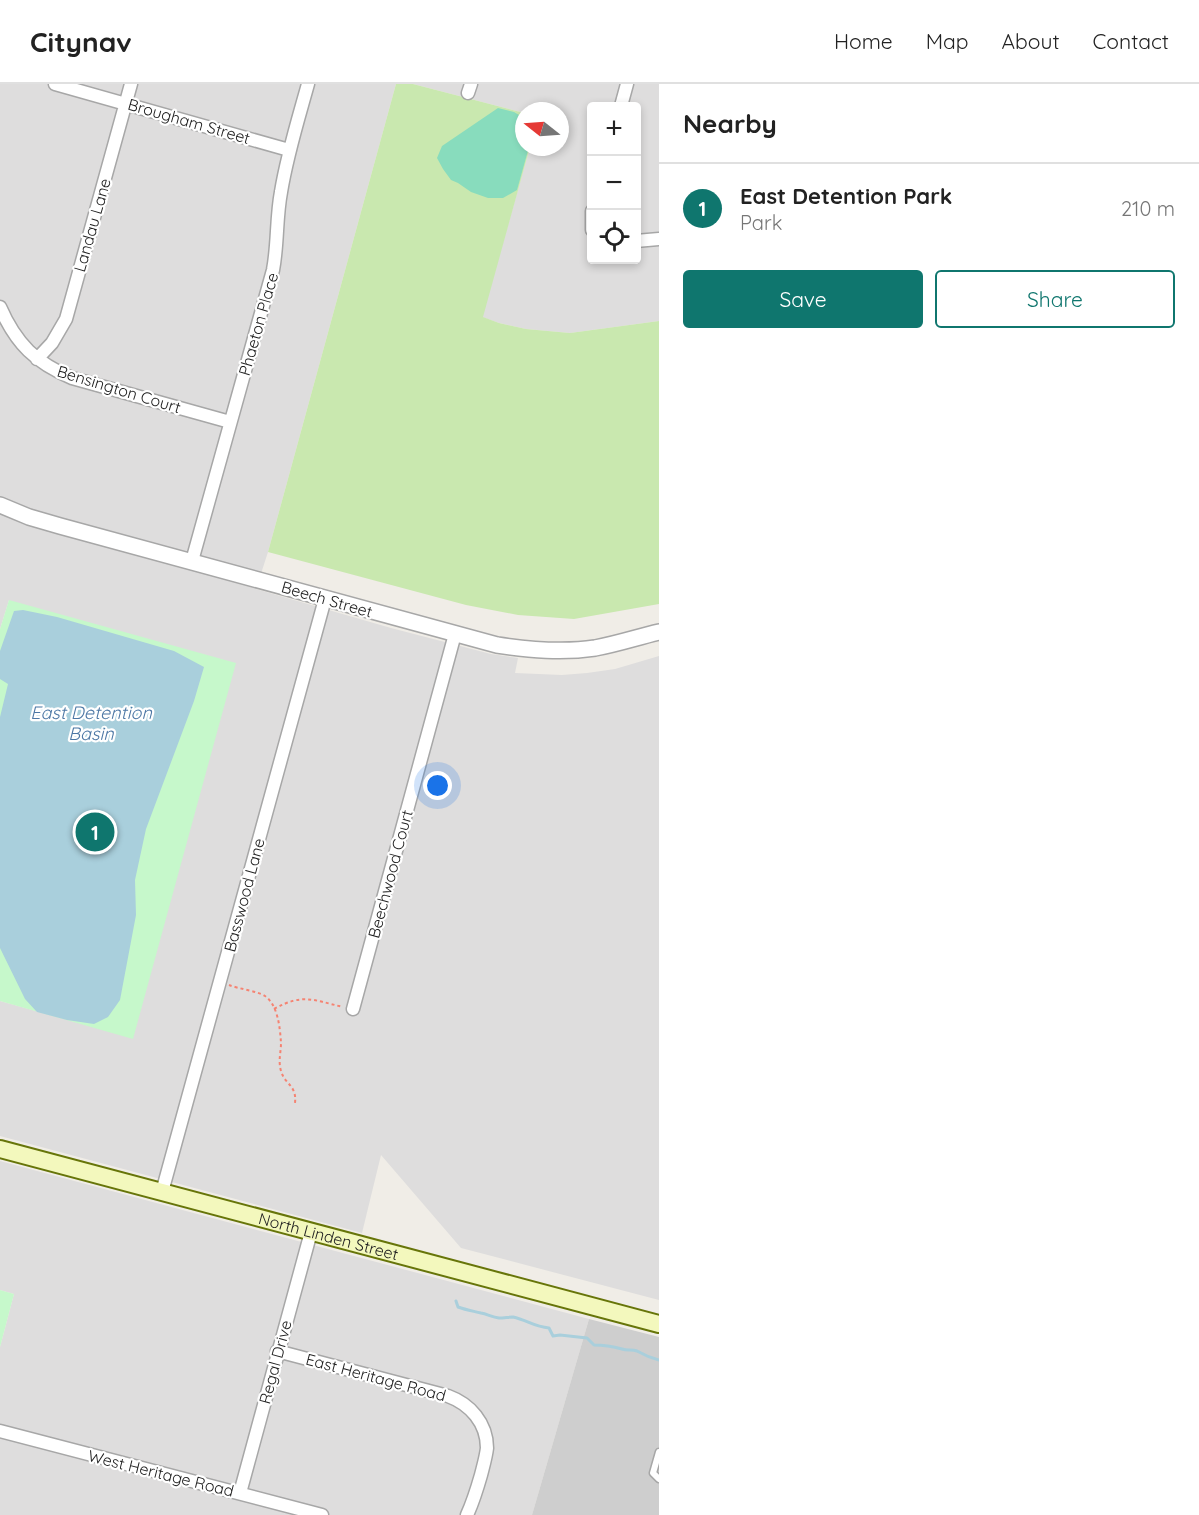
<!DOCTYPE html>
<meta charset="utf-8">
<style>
:root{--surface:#fff;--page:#f2f2f2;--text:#222;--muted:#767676;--line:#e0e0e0;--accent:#0f766e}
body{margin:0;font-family:Quicksand,sans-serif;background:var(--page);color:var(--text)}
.controls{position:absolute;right:18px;top:18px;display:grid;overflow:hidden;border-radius:6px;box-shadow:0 3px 9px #0003}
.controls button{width:54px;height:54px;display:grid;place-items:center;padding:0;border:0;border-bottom:2px solid var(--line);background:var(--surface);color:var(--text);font:30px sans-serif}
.compass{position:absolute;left:515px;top:18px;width:54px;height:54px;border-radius:50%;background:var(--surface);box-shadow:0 3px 9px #0003;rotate:287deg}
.you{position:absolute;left:438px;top:702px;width:21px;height:21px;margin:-15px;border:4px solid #fff;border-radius:50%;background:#1a73e8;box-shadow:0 0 0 9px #1a73e833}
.badge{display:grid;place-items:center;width:39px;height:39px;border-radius:50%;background:var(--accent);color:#fff;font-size:20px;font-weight:700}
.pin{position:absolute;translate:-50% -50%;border:3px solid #fff;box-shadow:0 2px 6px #0006}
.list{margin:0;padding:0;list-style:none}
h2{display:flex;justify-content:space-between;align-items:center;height:78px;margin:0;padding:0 24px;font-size:26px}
h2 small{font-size:20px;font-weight:400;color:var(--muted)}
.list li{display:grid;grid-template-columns:39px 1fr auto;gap:18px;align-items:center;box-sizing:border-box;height:90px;padding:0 24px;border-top:2px solid var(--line)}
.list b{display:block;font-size:22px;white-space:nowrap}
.list p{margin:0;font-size:20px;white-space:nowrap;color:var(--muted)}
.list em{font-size:20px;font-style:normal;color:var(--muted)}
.actions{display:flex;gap:12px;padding:18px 24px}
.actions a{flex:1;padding:14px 0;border:2px solid var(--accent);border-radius:6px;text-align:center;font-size:21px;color:var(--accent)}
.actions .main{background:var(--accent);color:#fff}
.icon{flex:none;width:33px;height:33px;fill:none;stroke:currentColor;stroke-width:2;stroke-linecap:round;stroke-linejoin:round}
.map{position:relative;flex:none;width:659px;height:1431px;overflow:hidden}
header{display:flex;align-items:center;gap:36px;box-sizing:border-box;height:84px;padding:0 30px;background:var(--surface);border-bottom:2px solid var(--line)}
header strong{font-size:28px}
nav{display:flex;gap:33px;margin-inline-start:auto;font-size:21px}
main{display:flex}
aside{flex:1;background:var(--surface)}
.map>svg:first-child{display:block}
</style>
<header>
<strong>Citynav</strong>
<nav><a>Home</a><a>Map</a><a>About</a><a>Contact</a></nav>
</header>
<main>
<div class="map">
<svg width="659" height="1431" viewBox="0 0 659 1431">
<rect width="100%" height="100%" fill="#f0ede7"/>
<path fill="#dedddd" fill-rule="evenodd" d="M0,0H396L268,468L256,505L391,544L491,570L518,574L515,589L562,591L587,589L615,585L659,572V1216L461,1164L381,1071L362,1149L0,1052V917L133,954L9,516L0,545Z
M413,0H659V237L570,249L526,245L499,239L482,233L530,63H560V27H524V29ZM592,22H636V176H592Z
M0,1077L589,1235L532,1431H0V1263L14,1210L0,1206Z"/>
<path fill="#cecece" d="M589,1235L659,1253V1431H532Z"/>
<path fill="#c9e8af" d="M396,0H413L524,29V63H530L483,233L499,239L526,245L570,249L659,237V520L574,535L518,531L466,521L268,468Z"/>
<path fill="#c6f8cb" d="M9,516L236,579L133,955L0,917V545Z
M0,1206L14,1210L0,1263Z"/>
<path fill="#88dcbd" d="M498,24L514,28L524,34V63H529L517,106L503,114H488L471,108L458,99L451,96L443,85L437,74L442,62Z"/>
<path fill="#a9cfdc" d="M23,526L57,533L174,567L204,583L194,617L146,745L135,796L136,831L120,916L108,933L94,940L67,936L37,928L25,915L0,864V633L8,600L0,595V567L14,527Z"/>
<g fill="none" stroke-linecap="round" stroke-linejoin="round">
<path stroke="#a9cfdc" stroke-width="3" d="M456,1217L458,1223C466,1226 473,1227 481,1229C487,1230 492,1233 499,1234C504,1234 509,1233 513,1233C527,1236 534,1243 549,1244L553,1252L560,1251L587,1254L594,1261C606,1261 611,1262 622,1265C627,1267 632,1265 637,1267C644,1271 651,1274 659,1276"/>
<defs>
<path id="service" d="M659,1368L653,1389L659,1395"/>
<path id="minor" d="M55,0L289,66
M468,9L471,0
M621,22L627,0
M592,127V146
M636,157L659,155
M0,223C16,260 36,279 72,294L230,338
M37,275L52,259L66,235L131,0
M192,477L273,186C278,160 276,134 281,108C287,71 298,36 308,0
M353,925L455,550
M162,1108L325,515
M277,1267L448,1312C470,1320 487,1339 487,1364C486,1373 483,1383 481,1391C477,1405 473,1418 467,1431
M0,1347L322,1431
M240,1409L311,1148"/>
<path id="tertiary" d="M0,421L29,433L60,442L497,561C530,566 562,569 595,564C617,560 638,553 659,548"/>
<g id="secondary">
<path id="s1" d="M0,1065L659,1240"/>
</g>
</defs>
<use href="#service" stroke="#a7a7a7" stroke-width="9"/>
<use href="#minor" stroke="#a7a7a7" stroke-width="15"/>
<use href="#tertiary" stroke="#a7a7a7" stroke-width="18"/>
<use href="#secondary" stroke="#677509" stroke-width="20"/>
<path stroke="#f58372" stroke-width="2" stroke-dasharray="3 3" stroke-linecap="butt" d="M229,901C239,905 257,907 265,912C278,921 280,944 281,959C281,968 278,977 281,987C285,1001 297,1001 295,1019
M274,925C303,909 313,916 343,923"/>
<use href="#service" stroke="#fff" stroke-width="6"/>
<use href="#minor" stroke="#fff" stroke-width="12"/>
<use href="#tertiary" stroke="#fff" stroke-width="15"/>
<use href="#secondary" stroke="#f3f8bd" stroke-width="16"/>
</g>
<g text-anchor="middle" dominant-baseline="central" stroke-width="4.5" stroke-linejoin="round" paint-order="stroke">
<g font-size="16" fill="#202020" stroke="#fff">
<text transform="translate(189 37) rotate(16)">Brougham Street</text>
<text transform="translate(92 141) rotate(-74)">Landau Lane</text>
<text transform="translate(258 240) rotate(-74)">Phaeton Place</text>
<text transform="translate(119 305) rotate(17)">Bensington Court</text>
<text transform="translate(327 515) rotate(16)">Beech Street</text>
<text transform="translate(390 790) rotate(-75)">Beechwood Court</text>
<text transform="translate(244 811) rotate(-75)">Basswood Lane</text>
<text stroke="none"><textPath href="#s1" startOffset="340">North Linden Street</textPath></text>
<text transform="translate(275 1278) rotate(-75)">Regal Drive</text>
<text transform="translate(376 1293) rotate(15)">East Heritage Road</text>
<text transform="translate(161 1389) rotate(14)">West Heritage Road</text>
</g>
<g font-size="18" font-style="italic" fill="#4c77a5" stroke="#fff">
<text x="91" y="628">East Detention<tspan x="91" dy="21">Basin</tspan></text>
</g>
</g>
</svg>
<div class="controls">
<button>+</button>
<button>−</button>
<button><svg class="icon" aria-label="locate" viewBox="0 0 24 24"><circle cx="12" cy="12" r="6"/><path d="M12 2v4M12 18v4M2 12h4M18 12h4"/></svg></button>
</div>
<svg class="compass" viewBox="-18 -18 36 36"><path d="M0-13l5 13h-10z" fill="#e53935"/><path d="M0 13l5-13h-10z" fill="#767676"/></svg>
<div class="you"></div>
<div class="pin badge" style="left:95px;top:748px">1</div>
</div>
<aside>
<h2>Nearby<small></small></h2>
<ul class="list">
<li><span class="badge">1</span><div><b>East Detention Park</b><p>Park</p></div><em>210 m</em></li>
</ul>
<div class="actions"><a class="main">Save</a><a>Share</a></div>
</aside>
</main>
